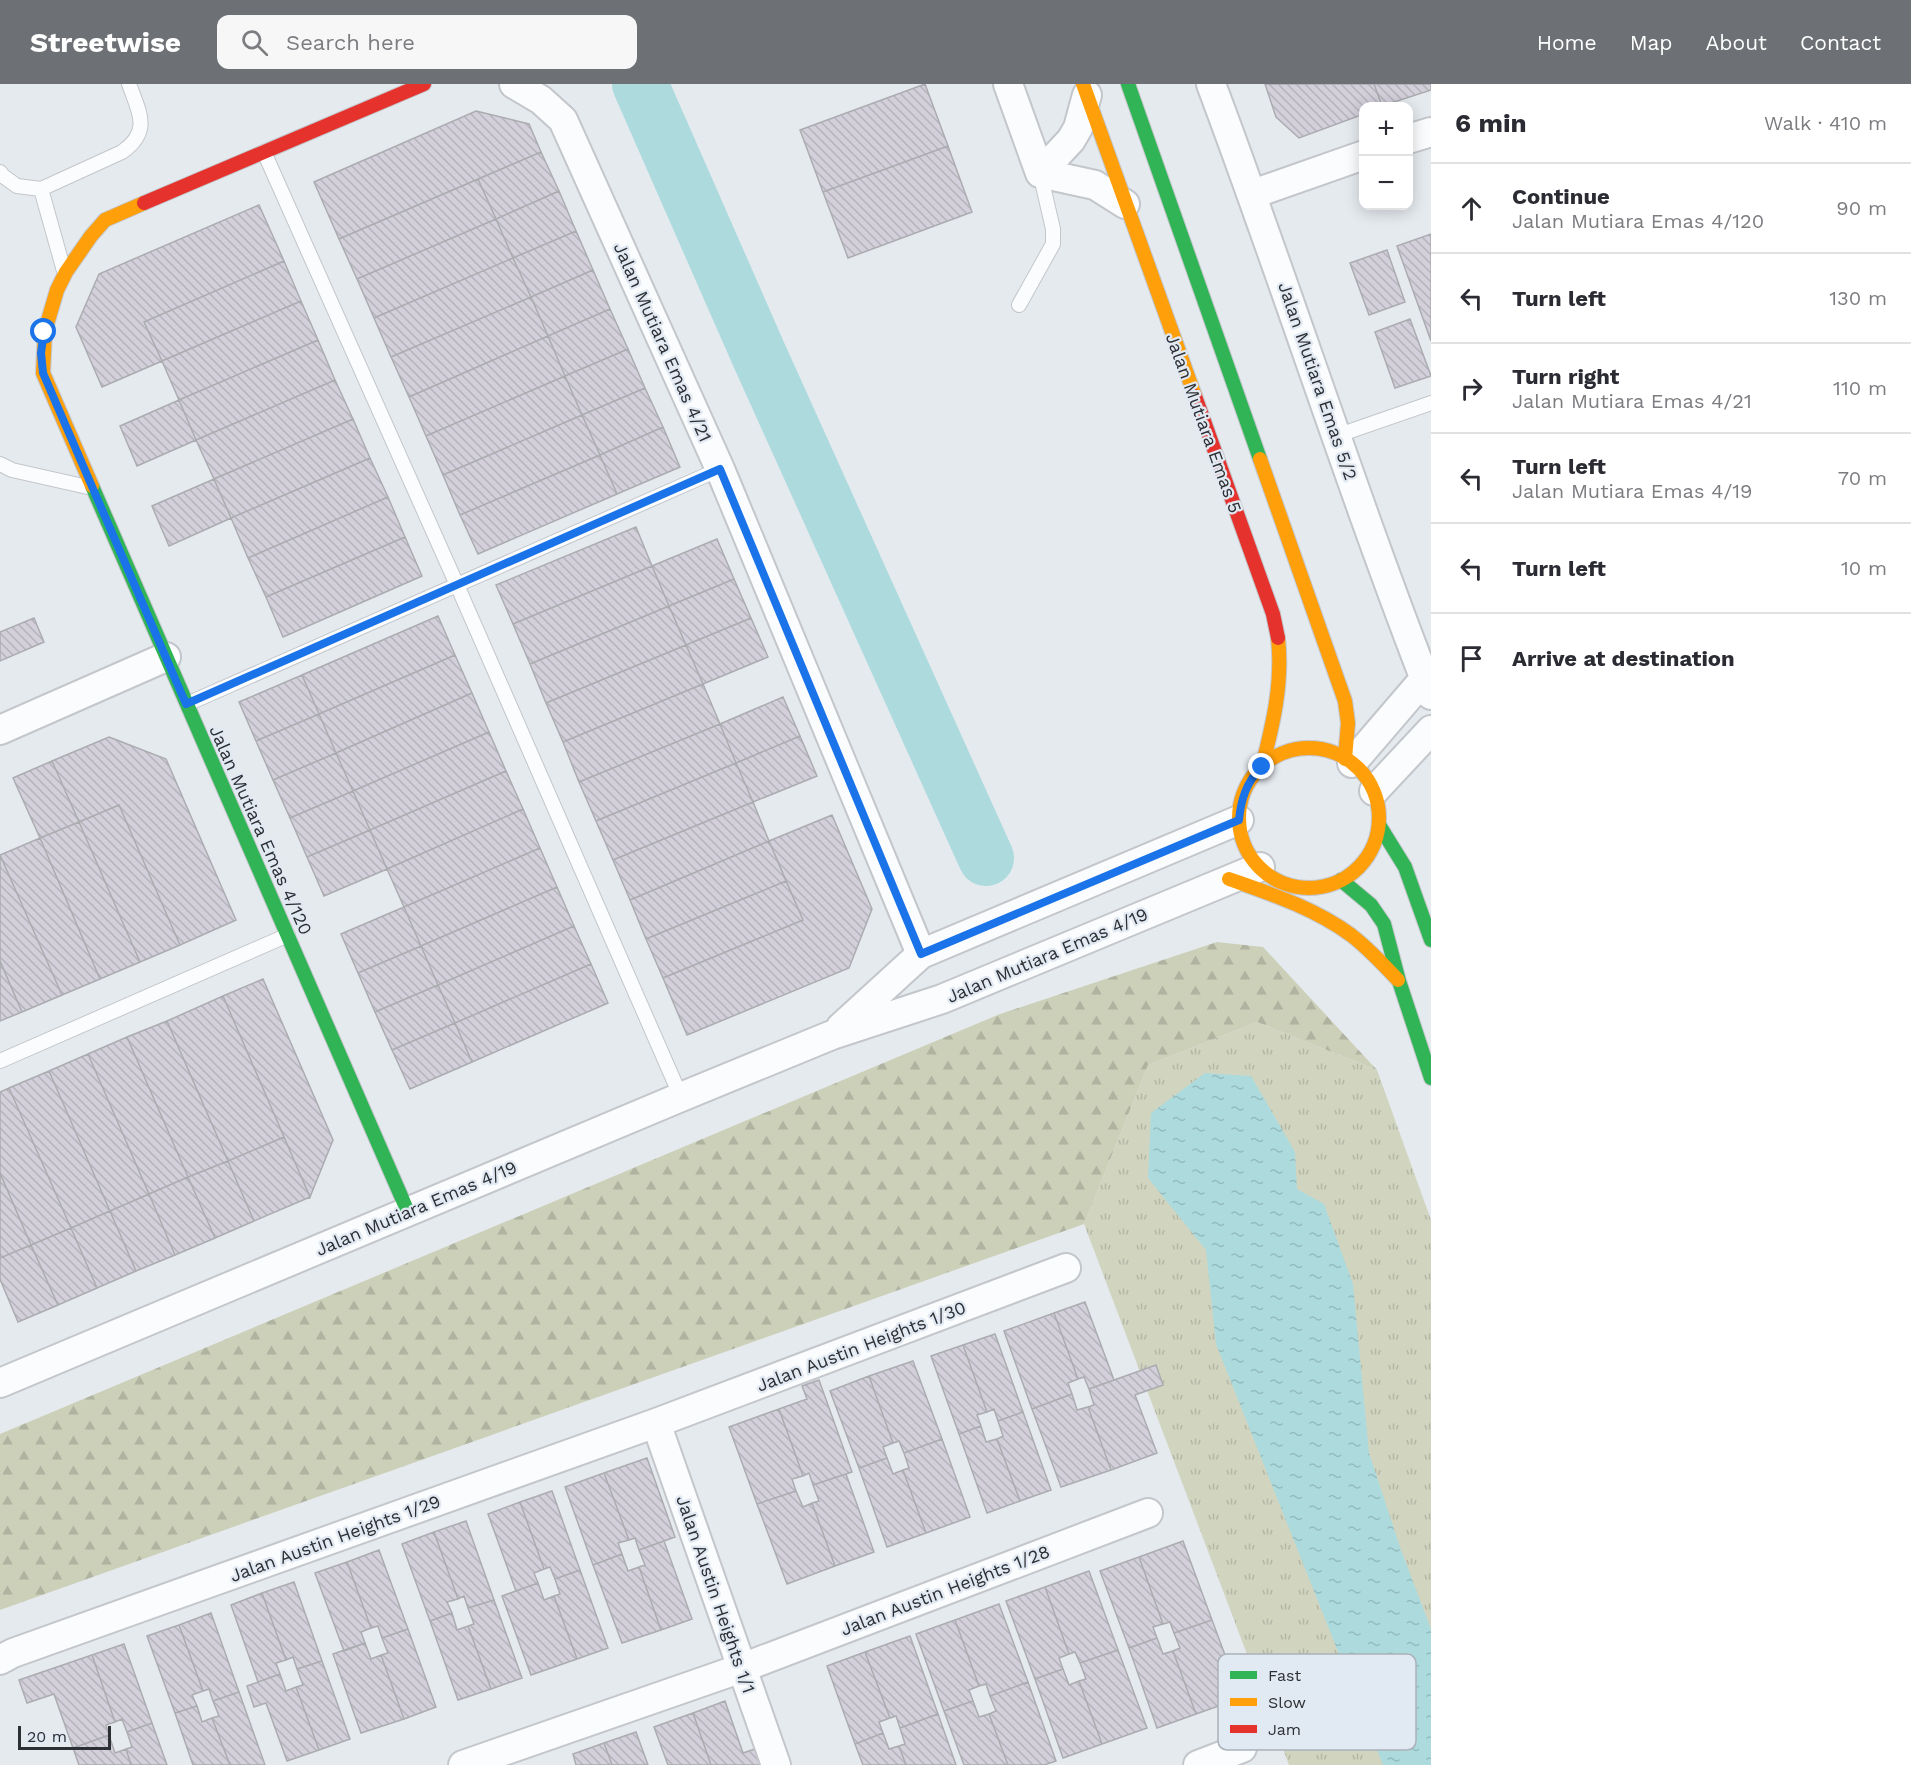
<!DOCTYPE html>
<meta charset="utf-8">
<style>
:root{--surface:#fff;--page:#f7f7f7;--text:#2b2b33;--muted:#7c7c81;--line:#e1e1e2;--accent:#6d7075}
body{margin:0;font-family:"Work Sans",sans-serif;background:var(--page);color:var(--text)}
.controls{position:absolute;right:18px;top:18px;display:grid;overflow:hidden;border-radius:12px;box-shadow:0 3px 15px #0003}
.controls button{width:54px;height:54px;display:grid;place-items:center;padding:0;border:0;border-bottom:2px solid var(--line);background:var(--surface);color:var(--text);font:30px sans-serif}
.scale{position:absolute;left:18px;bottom:15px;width:93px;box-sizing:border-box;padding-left:6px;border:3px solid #2c2f33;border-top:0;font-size:16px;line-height:21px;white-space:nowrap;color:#2c2f33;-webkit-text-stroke:4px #e1e9f3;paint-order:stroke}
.stop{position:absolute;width:18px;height:18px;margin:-14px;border:4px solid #1a73e8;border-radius:50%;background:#fff}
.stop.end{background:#1a73e8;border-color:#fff;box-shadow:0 2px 6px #0008}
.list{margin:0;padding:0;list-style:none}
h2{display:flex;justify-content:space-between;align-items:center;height:78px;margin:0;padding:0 24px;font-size:26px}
h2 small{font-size:20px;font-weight:400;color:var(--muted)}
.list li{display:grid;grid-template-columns:39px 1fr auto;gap:18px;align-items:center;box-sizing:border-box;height:90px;padding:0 24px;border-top:2px solid var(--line)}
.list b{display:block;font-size:22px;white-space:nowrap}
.list p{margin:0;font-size:20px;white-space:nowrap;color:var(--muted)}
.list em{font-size:20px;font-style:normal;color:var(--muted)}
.icon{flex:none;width:33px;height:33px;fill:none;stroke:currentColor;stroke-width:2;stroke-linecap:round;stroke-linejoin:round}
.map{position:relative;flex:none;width:1431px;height:1681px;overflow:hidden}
header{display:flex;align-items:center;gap:36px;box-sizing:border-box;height:84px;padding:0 30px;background:var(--accent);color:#fff}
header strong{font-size:28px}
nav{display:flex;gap:33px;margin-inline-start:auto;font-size:21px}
.search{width:420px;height:54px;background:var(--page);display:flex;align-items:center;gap:15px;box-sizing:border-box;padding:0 21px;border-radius:12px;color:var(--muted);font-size:22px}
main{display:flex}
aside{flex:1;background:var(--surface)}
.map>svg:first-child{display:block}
</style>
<header>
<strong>Streetwise</strong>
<div class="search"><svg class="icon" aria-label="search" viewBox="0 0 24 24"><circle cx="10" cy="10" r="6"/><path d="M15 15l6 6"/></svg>Search here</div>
<nav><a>Home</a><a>Map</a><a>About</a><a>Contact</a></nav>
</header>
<main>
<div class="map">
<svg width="1431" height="1681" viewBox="0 0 1431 1681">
<defs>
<pattern id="grass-tufts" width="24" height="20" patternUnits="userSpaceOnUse" patternTransform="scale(1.5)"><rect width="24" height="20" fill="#d1d5c0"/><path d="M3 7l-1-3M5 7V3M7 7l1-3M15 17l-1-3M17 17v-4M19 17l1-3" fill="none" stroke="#b4b7a5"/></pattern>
<pattern id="forest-firs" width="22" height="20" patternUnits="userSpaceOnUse" patternTransform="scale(1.5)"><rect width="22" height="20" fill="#ccd0b9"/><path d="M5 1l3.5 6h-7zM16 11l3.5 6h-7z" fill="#afb3a0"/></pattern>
<pattern id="water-ripples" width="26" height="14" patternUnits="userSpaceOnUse" patternTransform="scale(1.5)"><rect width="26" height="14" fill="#acdadd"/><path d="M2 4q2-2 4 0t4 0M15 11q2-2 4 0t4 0" fill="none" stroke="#94bbbe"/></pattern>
<pattern id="building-back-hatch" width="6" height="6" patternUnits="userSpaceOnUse" patternTransform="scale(1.5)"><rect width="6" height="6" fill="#d3d0db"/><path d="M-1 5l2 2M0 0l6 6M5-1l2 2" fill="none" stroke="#b5b3bc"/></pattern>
</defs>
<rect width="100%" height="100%" fill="#e5eaef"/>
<path fill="url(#grass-tufts)" d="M1257,938L1377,986L1431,1136V1681H1289L1084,1140L1148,981Z"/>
<path fill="url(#forest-firs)" d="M1217,858L1263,863L1377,986L1257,938L1148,981L1084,1140L0,1526V1350L1000,930Z"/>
<path fill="url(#water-ripples)" d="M1205,989L1251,992L1295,1068L1297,1105L1324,1120L1353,1200L1369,1369L1401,1466L1431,1545V1681H1383L1216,1260L1206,1166L1148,1094L1151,1029Z"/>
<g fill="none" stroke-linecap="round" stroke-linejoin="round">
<path stroke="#acdadd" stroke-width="56" d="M640,0L759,271L986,774"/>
</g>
<path fill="url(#building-back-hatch)" stroke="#abacb0" stroke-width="1.5" d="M925,0L948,62L823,108L800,46Z
M1265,0H1374L1382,22H1364V30L1299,54L1276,33Z
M1374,0H1431V6L1382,22Z
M476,27L529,40L541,68L339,155L314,98Z
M948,62L972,128L848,174L823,108Z
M541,68L559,107L496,135L478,95Z
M478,95L496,135L357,195L339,155Z
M559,107L576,147L513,174L496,135Z
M259,121L284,177L144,238L162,277L102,303L76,243L99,190Z
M496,135L513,174L374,234L357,195Z
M576,147L593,186L531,213L513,174Z
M1431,150V257L1397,162Z
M1387,166L1405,218L1369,231L1350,179Z
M513,174L531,213L391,273L374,234Z
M284,177L301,217L162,277L144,238Z
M593,186L610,225L548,252L531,213Z
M531,213L548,252L409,313L391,273Z
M301,217L318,256L179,316L162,277Z
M610,225L628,265L565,292L548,252Z
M1410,235L1431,292L1395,304L1375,248Z
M548,252L565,292L426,352L409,313Z
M318,256L335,296L196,356L179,316Z
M628,265L645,304L582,331L565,292Z
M565,292L582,331L443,391L426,352Z
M335,296L353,335L214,395L196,356Z
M645,304L663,343L600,371L582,331Z
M179,316L196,356L137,382L120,342Z
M582,331L600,371L460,431L443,391Z
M353,335L370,374L231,434L214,395Z
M663,343L680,383L617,410L600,371Z
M600,371L617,410L478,470L460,431Z
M370,374L388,413L248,474L231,434Z
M214,395L231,434L169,462L152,422Z
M388,413L405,453L266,513L248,474Z
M636,443L652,482L513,540L496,501Z
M405,453L422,492L283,553L266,513Z
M717,455L734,495L669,522L652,482Z
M652,482L669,522L530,580L513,540Z
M734,495L751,534L686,561L669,522Z
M669,522L686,561L546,619L530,580Z
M438,532L455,571L319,630L302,591Z
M34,534L44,558L0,577V548Z
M751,534L768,573L703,600L686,561Z
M686,561L703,600L563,658L546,619Z
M455,571L472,609L336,669L319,630Z
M302,591L319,630L256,657L239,618Z
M703,600L720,640L579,698L563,658Z
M472,609L489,648L353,707L336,669Z
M783,613L800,652L736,679L720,640Z
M319,630L336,669L273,696L256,657Z
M720,640L736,679L596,737L579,698Z
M489,648L506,687L370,746L353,707Z
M800,652L817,692L753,718L736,679Z
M109,653L166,675L236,836L180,861L119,721L79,738L52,677Z
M336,669L353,707L290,734L273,696Z
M52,677L79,738L40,754L13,694Z
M736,679L753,718L613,776L596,737Z
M506,687L523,725L387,785L370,746Z
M353,707L370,746L307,773L290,734Z
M753,718L769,757L630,816L613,776Z
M119,721L180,861L140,878L79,738Z
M523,725L540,764L404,823L387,785Z
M832,731L872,825L849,884L687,951L663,894L803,836L769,757Z
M79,738L140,878L100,895L40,754Z
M370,746L387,785L324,812L307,773Z
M40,754L100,895L62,911L0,771Z
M769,757L786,797L646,855L630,816Z
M540,764L557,803L421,862L404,823Z
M0,771L62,911L22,928L0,877Z
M786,797L803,836L663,894L646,855Z
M557,803L574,842L438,901L421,862Z
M404,823L421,862L358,889L341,850Z
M574,842L591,880L455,939L438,901Z
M421,862L438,901L375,928L358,889Z
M0,877L22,928L0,937Z
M591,880L608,919L472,978L455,939Z
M263,895L333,1056L310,1113L223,912Z
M438,901L455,939L392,966L375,928Z
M223,912L284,1053L228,1077L167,937Z
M167,937L228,1077L188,1093L127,953Z
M455,939L472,978L410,1005L392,966Z
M127,953L188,1093L149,1110L88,970Z
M88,970L149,1110L110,1127L49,987Z
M49,987L110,1127L71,1144L9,1004Z
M9,1004L71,1144L31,1161L0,1089V1008Z
M284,1053L310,1113L254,1137L228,1077Z
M228,1077L254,1137L215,1154L188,1093Z
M0,1089L31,1161L0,1174Z
M188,1093L215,1154L175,1171L149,1110Z
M149,1110L175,1171L136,1187L110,1127Z
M110,1127L136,1187L97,1204L71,1144Z
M71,1144L97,1204L58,1221L31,1161Z
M31,1161L58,1221L18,1238L0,1195V1174Z
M1085,1218L1114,1296L1089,1305L1084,1293L1078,1295L1054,1229Z
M1054,1229L1078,1295L1068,1299L1072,1310L1032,1325L1004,1247Z
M995,1250L1023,1328L998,1337L994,1325L987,1328L963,1261Z
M963,1261L987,1328L977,1331L981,1342L959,1350L931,1272Z
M913,1277L942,1355L904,1369L899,1357L893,1359L869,1292Z
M1156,1281L1163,1301L1135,1311L1157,1369L1111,1386L1088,1323L1094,1321L1089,1305Z
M869,1292L893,1359L883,1363L887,1374L859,1384L830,1307Z
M819,1296L852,1388L813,1401L809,1389L803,1392L779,1325L807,1315L802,1302Z
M1072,1310L1077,1326L1088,1323L1111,1386L1061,1403L1032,1325Z
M779,1325L803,1392L792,1395L796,1407L757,1420L729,1343Z
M1023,1328L1051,1406L1020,1417L997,1355L1003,1352L998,1337Z
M981,1342L986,1358L997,1355L1020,1417L987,1429L959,1350Z
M942,1355L970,1433L926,1449L903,1386L909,1384L904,1369Z
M647,1374L675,1453L639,1466L635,1454L629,1456L604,1389Z
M887,1374L893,1390L903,1386L926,1449L887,1463L859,1384Z
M604,1389L629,1456L618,1459L622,1470L593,1481L565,1403Z
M846,1390L874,1468L835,1482L812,1419L819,1417L813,1401Z
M552,1407L580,1486L555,1495L550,1483L544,1485L520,1418Z
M796,1407L803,1423L812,1419L835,1482L787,1500L757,1420Z
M520,1418L544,1485L534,1489L538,1499L516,1507L488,1430Z
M466,1437L494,1516L468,1524L464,1512L458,1515L434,1448Z
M434,1448L458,1515L447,1518L452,1529L430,1537L402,1460Z
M664,1457L692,1535L661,1546L639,1483L645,1481L639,1466Z
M1183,1457L1212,1536L1174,1549L1170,1538L1163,1540L1139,1473Z
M379,1466L408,1545L382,1554L378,1542L371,1544L347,1478Z
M622,1470L628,1487L639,1483L661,1546L622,1559L593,1481Z
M1139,1473L1163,1540L1153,1543L1157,1554L1129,1564L1100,1487Z
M347,1478L371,1544L361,1548L365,1559L344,1567L315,1489Z
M580,1486L608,1564L577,1575L554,1512L560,1510L555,1495Z
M1089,1487L1118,1566L1080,1579L1075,1568L1069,1570L1045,1503Z
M294,1498L322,1577L297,1585L293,1573L286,1576L262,1509Z
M538,1499L544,1516L554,1512L577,1575L531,1591L502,1512Z
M1045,1503L1069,1570L1059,1574L1063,1585L1035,1595L1006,1517Z
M262,1509L286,1576L276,1579L280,1590L258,1598L231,1521Z
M494,1516L522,1594L491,1605L468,1542L474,1540L468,1524Z
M999,1520L1028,1598L990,1612L986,1600L979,1602L955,1536Z
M211,1529L239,1608L213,1617L209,1605L203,1607L179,1541Z
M452,1529L457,1546L468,1542L491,1605L458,1616L430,1537Z
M955,1536L979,1602L969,1606L973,1617L944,1627L916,1550Z
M1212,1536L1241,1614L1196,1630L1173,1567L1180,1564L1174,1549Z
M179,1541L203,1607L192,1611L197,1622L175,1629L147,1552Z
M408,1545L436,1623L404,1635L381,1571L388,1569L382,1554Z
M910,1552L938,1630L900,1644L896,1632L890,1634L865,1568Z
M1157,1554L1163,1570L1173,1567L1196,1630L1157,1644L1129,1564Z
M365,1559L371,1575L381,1571L404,1635L361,1649L333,1570Z
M124,1560L152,1639L127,1648L122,1635L115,1638L92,1571Z
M1118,1566L1147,1644L1102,1660L1079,1597L1086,1595L1080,1579Z
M865,1568L890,1634L879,1638L883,1649L855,1660L827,1582Z
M92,1571L115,1638L106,1641L109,1651L73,1664L54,1610L27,1619L19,1596Z
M322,1577L350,1655L319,1666L296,1603L303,1601L297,1585Z
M1063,1585L1069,1601L1079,1597L1102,1660L1063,1674L1035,1595Z
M280,1590L286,1607L296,1603L319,1666L287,1677L266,1619L254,1623L247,1602Z
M1028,1598L1056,1677L1044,1681H1008L989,1630L996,1627L990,1612Z
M239,1608L265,1681H230L212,1634L219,1632L213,1617Z
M725,1617L743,1669L758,1664L764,1681H711L693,1629Z
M973,1617L979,1633L989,1630L1008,1681H964L944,1627Z
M197,1622L202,1638L212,1634L230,1681H193L175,1629Z
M693,1629L711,1681H668L654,1643Z
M938,1630L956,1681H906L899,1662L905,1660L900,1644Z
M152,1639L167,1681H131L126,1665L132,1663L127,1648Z
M636,1648L648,1681H612L604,1659Z
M883,1649L889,1665L899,1662L906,1681H863L855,1660Z
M109,1651L115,1669L126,1665L131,1681H79L73,1664Z
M604,1659L612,1681H576L573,1670Z"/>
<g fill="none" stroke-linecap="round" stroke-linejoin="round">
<defs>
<path id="lane" d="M264,68L457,501L681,1013
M0,88L3,92L17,102L41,105L122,68C152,47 139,28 129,0
M41,105L64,187
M1019,221L1053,160V145L1040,89
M1336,352L1431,319
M0,380L12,386L92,404
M187,620L720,385
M0,977L288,851"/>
<path id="street" d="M514,0L541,16L563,36L720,385L921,870
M1008,0L1040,89
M1211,0C1287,202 1352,409 1431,611
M1408,55L1431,48
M1040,89L1071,56L1078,44L1087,11
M1040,89L1095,101L1125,120
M1253,110L1364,71
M0,646L166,573
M1352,679L1425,594L1431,592
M1374,707L1431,646
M841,943L921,870L1239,736
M0,1299L681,1013L832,951L942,915L1260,783
M656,1339L776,1681
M0,1576L13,1569L656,1339L1066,1184
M463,1681L742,1584L1148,1429
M1198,1681L1242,1664"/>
<path id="fast" d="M1128,0L1260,375
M92,402L408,1128
M1379,741L1405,783L1431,856
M1341,796L1371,821L1384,840L1399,897L1431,994"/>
<path id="slow" d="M1083,0L1195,312
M1260,375L1345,617L1348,639L1345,675
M92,402L43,289L45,247L57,206L66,188L91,152L105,136L144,119
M1239 734a70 70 0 1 1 140 0a70 70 0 1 1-140 0Z
M1262,683C1273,640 1283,599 1278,554
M1229,795C1271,810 1314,824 1351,851C1368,864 1383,880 1398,896"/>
<path id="jam" d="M144,119L424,0
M1195,312L1273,530L1278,554"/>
</defs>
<use href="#lane" stroke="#c3c6ca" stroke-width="16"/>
<use href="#street" stroke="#c3c6ca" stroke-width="32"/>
<use href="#fast" stroke="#c3c6ca" stroke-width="16"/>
<use href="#slow" stroke="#c3c6ca" stroke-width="16"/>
<use href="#jam" stroke="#c3c6ca" stroke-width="16"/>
<use href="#lane" stroke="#fbfcfd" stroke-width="14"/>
<use href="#street" stroke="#fbfcfd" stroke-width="28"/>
<use href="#fast" stroke="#30b455" stroke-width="14"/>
<use href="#slow" stroke="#ff9f0a" stroke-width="14"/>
<use href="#jam" stroke="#e5322d" stroke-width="14"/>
</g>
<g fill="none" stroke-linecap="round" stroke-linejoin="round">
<path stroke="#1a73e8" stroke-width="8" d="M44,248L41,269L43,289L186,620L720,385L921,870L1239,736C1241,716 1246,698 1262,683"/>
</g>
<g text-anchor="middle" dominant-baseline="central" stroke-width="4.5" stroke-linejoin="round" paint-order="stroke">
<g font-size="18" fill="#2c2f33" stroke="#e1e9f3">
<text transform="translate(663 258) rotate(66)">Jalan Mutiara Emas 4/21</text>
<text transform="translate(1318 297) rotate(71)">Jalan Mutiara Emas 5/2</text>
<text transform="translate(1204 339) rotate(70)">Jalan Mutiara Emas 5</text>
<text transform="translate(261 746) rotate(66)">Jalan Mutiara Emas 4/120</text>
<text transform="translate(1047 871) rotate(-23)">Jalan Mutiara Emas 4/19</text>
<text transform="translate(416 1124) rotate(-23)">Jalan Mutiara Emas 4/19</text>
<text transform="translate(861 1262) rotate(-21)">Jalan Austin Heights 1/30</text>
<text transform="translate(335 1454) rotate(-20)">Jalan Austin Heights 1/29</text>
<text transform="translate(945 1506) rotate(-21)">Jalan Austin Heights 1/28</text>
<text transform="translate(716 1510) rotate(71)">Jalan Austin Heights 1/1</text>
</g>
</g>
<rect x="1218" y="1570" width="198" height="96" rx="9" fill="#e1e9f3" stroke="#abb1b9" stroke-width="1.5"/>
<rect x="1230" y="1587" width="27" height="8" fill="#30b455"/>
<rect x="1230" y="1614" width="27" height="8" fill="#ff9f0a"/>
<rect x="1230" y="1641" width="27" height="8" fill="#e5322d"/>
<g font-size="16" fill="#2c2f33">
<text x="1268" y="1597">Fast</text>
<text x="1268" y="1624">Slow</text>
<text x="1268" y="1651">Jam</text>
</g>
</svg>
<div class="controls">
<button>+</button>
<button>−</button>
</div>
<div class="scale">20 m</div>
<div class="stop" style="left:44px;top:248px"></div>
<div class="stop end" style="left:1262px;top:683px"></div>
</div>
<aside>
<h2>6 min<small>Walk · 410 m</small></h2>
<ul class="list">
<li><svg class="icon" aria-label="ahead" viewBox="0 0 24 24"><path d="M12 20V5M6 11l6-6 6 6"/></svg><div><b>Continue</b><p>Jalan Mutiara Emas 4/120</p></div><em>90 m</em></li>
<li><svg class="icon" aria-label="left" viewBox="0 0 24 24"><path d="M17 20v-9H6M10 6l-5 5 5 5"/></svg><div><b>Turn left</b></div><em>130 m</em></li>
<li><svg class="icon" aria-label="right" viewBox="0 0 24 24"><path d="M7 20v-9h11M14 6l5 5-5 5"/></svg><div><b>Turn right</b><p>Jalan Mutiara Emas 4/21</p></div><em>110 m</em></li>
<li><svg class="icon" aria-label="left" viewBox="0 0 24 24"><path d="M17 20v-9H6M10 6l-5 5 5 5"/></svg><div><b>Turn left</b><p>Jalan Mutiara Emas 4/19</p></div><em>70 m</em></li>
<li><svg class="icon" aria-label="left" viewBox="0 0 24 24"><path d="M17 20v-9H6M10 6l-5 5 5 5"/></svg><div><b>Turn left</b></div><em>10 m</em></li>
<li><svg class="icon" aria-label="arrive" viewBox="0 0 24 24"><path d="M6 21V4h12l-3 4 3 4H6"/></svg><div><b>Arrive at destination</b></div></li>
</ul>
</aside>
</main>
